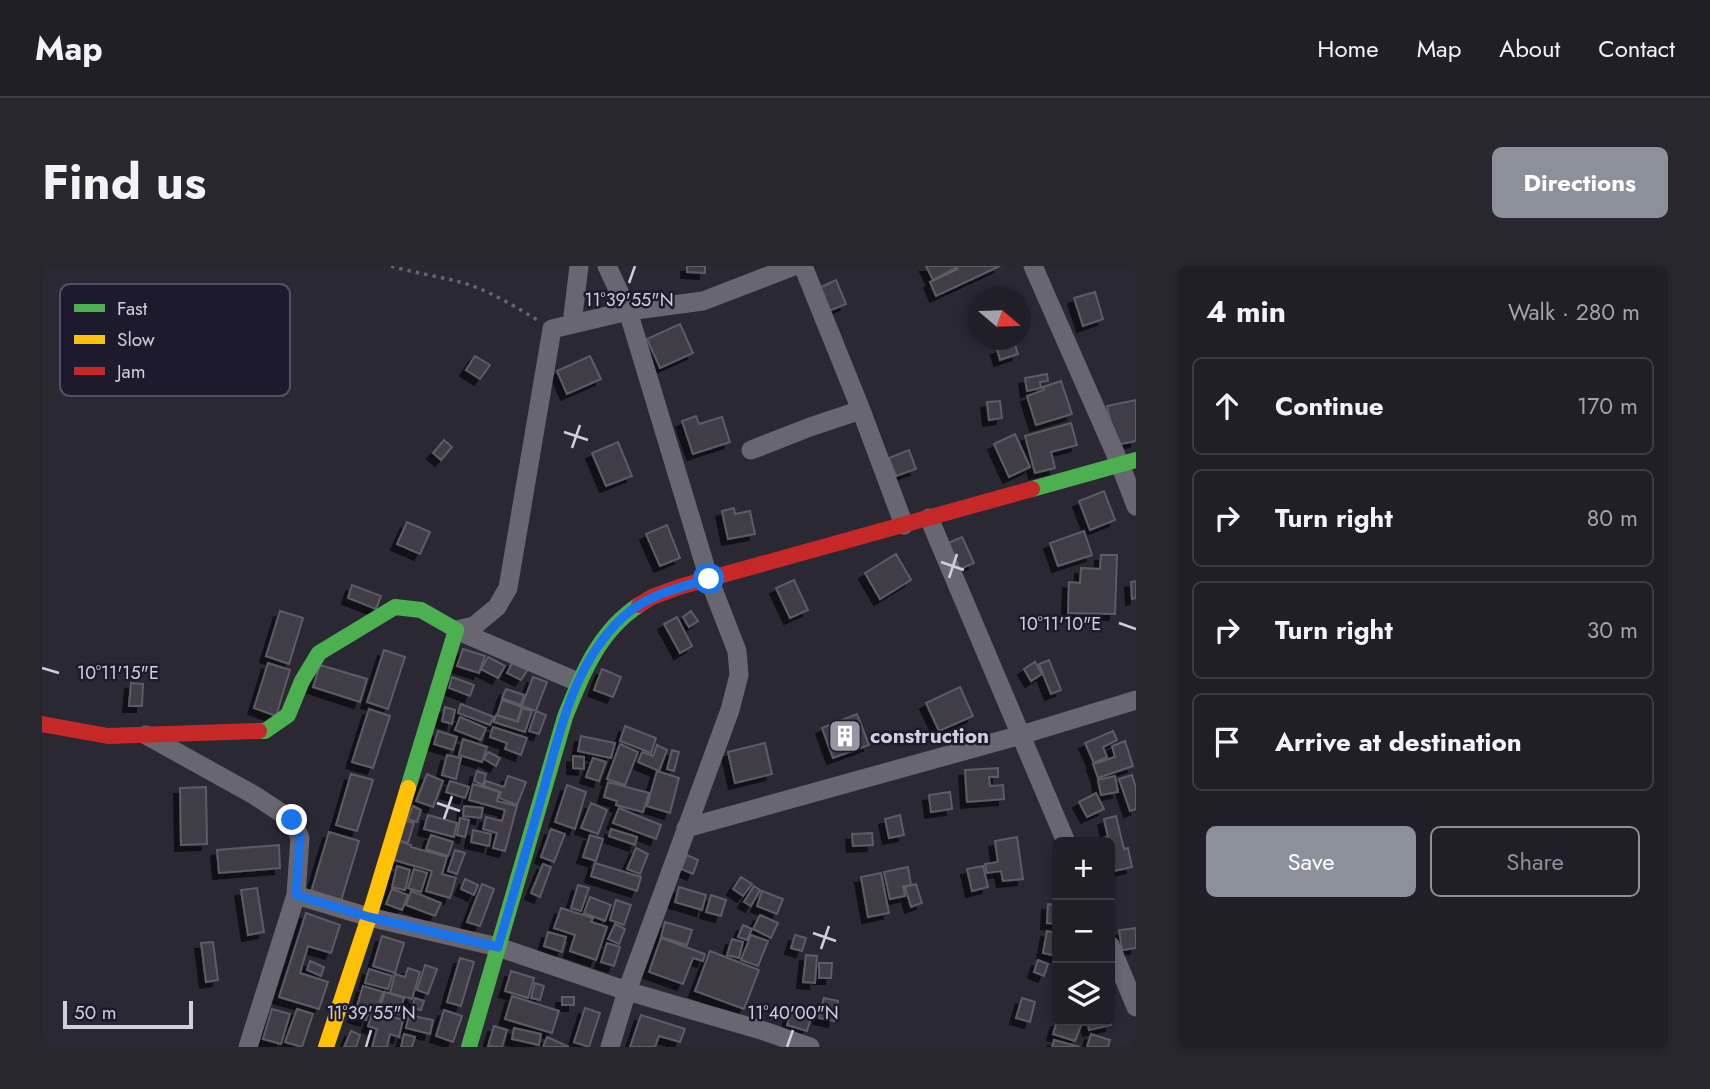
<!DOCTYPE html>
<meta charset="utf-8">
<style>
:root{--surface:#201e26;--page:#28272e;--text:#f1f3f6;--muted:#a2a2a7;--line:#3d3c43;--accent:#8c9099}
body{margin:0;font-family:Jost,sans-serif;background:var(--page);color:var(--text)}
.controls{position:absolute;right:21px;bottom:21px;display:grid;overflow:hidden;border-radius:10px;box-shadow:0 4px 10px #0003}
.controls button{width:63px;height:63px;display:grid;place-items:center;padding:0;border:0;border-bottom:2px solid var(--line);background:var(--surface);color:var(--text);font:35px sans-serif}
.compass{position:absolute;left:926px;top:21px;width:63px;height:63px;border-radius:50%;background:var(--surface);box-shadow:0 4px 10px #0003;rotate:109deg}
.scale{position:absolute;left:21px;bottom:18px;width:130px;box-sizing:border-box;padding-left:7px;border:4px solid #d1cfdd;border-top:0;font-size:19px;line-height:24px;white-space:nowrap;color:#d1cfdd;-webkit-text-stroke:5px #1e1a2e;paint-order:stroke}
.stop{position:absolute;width:21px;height:21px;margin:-16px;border:5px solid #1a73e8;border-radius:50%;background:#fff}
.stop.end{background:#1a73e8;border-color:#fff;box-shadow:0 2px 7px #0008}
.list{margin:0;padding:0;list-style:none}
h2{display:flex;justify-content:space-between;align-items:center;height:91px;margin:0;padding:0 28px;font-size:30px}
h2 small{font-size:23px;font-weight:400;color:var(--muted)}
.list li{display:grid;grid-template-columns:46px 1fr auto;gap:21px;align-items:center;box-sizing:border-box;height:98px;margin:0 14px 14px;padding:0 14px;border:2px solid var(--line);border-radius:10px}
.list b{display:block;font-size:26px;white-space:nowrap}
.list em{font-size:23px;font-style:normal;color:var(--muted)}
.actions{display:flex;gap:14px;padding:21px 28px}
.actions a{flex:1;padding:16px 0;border:2px solid var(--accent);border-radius:10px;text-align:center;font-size:24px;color:var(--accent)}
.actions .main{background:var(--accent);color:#fff}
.icon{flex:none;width:38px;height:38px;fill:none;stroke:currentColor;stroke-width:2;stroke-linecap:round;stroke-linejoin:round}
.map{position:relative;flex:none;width:1094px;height:781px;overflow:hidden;border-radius:10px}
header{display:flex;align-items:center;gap:42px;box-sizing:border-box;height:98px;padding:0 35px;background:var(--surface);border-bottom:2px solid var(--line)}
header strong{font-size:33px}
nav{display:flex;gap:38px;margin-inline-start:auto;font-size:24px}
.intro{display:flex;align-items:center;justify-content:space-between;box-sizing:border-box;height:168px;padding:0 42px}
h1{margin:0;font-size:49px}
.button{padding:18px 32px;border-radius:10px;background:var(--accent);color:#fff;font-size:24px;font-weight:700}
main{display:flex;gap:42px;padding:0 42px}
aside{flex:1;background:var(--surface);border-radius:10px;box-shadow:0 4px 10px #0003}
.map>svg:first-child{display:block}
</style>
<header>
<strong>Map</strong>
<nav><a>Home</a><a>Map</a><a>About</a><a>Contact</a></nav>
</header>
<div class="intro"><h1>Find us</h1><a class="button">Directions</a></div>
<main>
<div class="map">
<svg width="1094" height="781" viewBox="0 0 1094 781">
<defs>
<filter id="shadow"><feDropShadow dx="-6" dy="6" stdDeviation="0" flood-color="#0009"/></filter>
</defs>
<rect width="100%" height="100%" fill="#2a2833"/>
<path fill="#3f3d47" stroke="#5d5b65" stroke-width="2" filter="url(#shadow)" d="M645,0H663V7L645,6Z
M884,0H913L914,2L891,14Z
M915,0H958L894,30L888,16L916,3Z
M794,14L804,38L787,45L777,22Z
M1053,26L1061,53L1041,60L1032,32Z
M638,58L651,87L618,102L605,73Z
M973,78L976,88L958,94L955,83Z
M433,90L448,99L438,113L424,104Z
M548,90L559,113L525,128L515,105Z
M1005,108L1006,115L998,116L999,122L985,125L983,112Z
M1019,115L1030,148L994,159L985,130L1002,124L1001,121Z
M1094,134V175L1074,179L1065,140Z
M958,135L960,152L947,154L945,136Z
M654,150L657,158L680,151L688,176L651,188L640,155Z
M1029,157L1035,179L1009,186L1013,202L993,207L983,170Z
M973,168L988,201L967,211L952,178Z
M402,174L410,181L399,194L391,187Z
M576,176L590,210L564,220L550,187Z
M867,184L874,203L854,210L847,192Z
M1062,225L1073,254L1048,264L1037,235Z
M692,242L693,248L708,245L713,268L686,273L680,245Z
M365,256L388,266L378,288L355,278Z
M625,259L638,292L618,300L604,268Z
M1042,265L1050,289L1016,300L1008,277Z
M920,271L932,297L916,304L904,278Z
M854,288L869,314L838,333L823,307Z
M1059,289H1075L1073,348L1026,347L1027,316L1038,317L1039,302L1058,303Z
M752,314L766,344L748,352L734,322Z
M1094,315V332L1090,333L1089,316Z
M310,319L339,330L334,343L306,332Z
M238,345L261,352L247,398L224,390Z
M649,345L656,355L647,361L641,351Z
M635,351L650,380L638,387L622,358Z
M421,383L443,390L437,407L415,400Z
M342,384L363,391L346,443L325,436Z
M446,391L463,400L456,412L439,403Z
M1007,394L1019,424L1009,428L997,398Z
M471,395L486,403L479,414L465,407Z
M993,396L1000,408L989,415L982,403Z
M226,397L248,404L234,450L212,442Z
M278,399L325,413L318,436L271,421Z
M560,403L579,411L571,431L552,424Z
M410,411L432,419L428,430L407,422Z
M491,411L505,416L494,445L480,440Z
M89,417L101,418L100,440H87Z
M918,421L931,450L897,465L884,437Z
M464,423L482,429L479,439L460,432Z
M460,434L480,441L475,455L455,449Z
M419,438L452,451L448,459L416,447Z
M403,441L413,444L410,458L400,455Z
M480,442L490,445L483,466L452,456L454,449L476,456Z
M327,443L348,450L331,502L310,496Z
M494,445L504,449L497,468L487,465Z
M815,448L827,479L791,492L780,462Z
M418,451L444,462L439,474L413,464Z
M583,460L614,472L609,487L578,475Z
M451,461L485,472L479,489L463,483L465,477L448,471Z
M396,465L415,471L411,484L392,478Z
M1071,465L1075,474L1061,481L1065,491L1052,497L1043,477Z
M539,470L573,477L569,492L536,485Z
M421,473L445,481L440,496L417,489Z
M1083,475L1091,500L1056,512L1051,498L1073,491L1070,480Z
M723,477L730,508L693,517L686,486Z
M578,478L596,486L583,519L565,513Z
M615,479L625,484L617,505L596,496L600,486L611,490Z
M630,484L637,486L632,505L625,503Z
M446,486L458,492L454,500L442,493Z
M405,489L419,492L414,513L400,509Z
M531,490L542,491V503L531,502Z
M551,492L564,496L557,515L544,511Z
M956,502V511H947L948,520L961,519L962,533L925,536L923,504Z
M435,505L444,508L441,519L432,515Z
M615,505L637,512L628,547L605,540Z
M309,508L331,514L315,565L294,559Z
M385,508L401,515L391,541L374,535Z
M1090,509L1094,522V543L1088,545L1077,513Z
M466,510L484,516L475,539L457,532L459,526L442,520L444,515L462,521Z
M1073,510L1076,526L1059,529L1056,514Z
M408,515L427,521L423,532L404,526Z
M566,516L607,527L601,546L574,539L575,535L562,531Z
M431,518L457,526L455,535L475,540L463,585L451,582L455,567L441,563L444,551L460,555L463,544L427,534Z
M525,519L544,526L533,563L513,556Z
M164,521L165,578L139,579L138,522Z
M908,526L910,543L889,546L887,529Z
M1054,527L1062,543L1045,551L1037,536Z
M549,537L565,544L556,568L539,562Z
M371,540L379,544L375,556L366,553Z
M422,540L441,542L439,552L421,550Z
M577,542L619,559L614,573L571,557Z
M386,549L415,557L412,571L382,563Z
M858,549L862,569L847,572L843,553Z
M1074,550L1082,583L1086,582L1090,601L1068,606V576H1053L1052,574L1066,571L1062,553Z
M418,552L427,554L423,571L415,569Z
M361,554L372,557L366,577L355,574Z
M509,563L523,568L512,596L499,591Z
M569,563L595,571L593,579L567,570Z
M431,564L449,568L447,580L429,576Z
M287,566L317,575L299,635L269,626Z
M830,567L831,579L811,580L810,568Z
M389,569L411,576L406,590L384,583Z
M548,569L561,573L554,595L541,591Z
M975,571L981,613L961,615L959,605L945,607L943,598L956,596L953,575Z
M357,575L369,579V581L405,591L400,608L414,612L408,632L384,625L390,605L352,594Z
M237,579L238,602L177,607L175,584Z
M594,582L606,588L598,608L585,603Z
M413,584L423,587L415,608L406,605Z
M645,589L656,594L651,608L639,603Z
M553,597L599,611L595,625L549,610Z
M501,598L509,601L498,631L489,627Z
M355,600L368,604L363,624L350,621Z
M941,600L946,621L930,625L925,603Z
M866,601L869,619L861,620L863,630L848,633L842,606Z
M372,603L385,607L379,626L366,622Z
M839,607L847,647L826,651L819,611Z
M699,611L710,618L701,630L691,623Z
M423,613L436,619L432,629L419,623Z
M440,618L452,623L438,660L425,656Z
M874,618L880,637L869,641L863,621Z
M536,619L547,622L539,645L529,642Z
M712,620L718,624L709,640L702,636Z
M637,621L664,629L660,644L633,636Z
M215,622L222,666L206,669L199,624Z
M350,623L366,629L360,644L344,638Z
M369,625L399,637L393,650L364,639Z
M720,625L741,633L735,648L715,640Z
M669,629L684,634L679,650L664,646Z
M548,631L569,639L563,655L542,647Z
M574,634L589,639L582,659L568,654Z
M1006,638L1015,639V658L1005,657Z
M519,642L551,652L549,656L565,661L554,694L528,685L533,669L512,662Z
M264,647L298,659L289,687L266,680L258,707L286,716L277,743L237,731Z
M718,649L736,657L729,672L711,663Z
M623,656L650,664L645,679L619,671Z
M573,658L583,663L577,678L566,673Z
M701,659L710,663L705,674L696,671Z
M1094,662V682L1080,684L1077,664Z
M1005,665L1015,667V690L1001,687Z
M506,666L524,671L520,686L502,680Z
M709,669L726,675L716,700L699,694Z
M753,669L764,672L760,685L749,682Z
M340,670L362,677L353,707L331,700Z
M619,672L663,688L661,695L651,692L641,718L607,706Z
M690,673L701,676L697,692L685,689Z
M171,676L176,714L164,716L159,677Z
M565,677L578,681L572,700L559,696Z
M668,685L717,704L702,743L653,725Z
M764,689L775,690L773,717L761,716Z
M418,692L432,696L419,740L405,736Z
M996,694L1006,698L1002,710L992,706Z
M268,695L282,701L279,710L265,704Z
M777,697H790L789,712H777Z
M383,699L395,703L386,728L375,724Z
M366,702L378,706L370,733L348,727L353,708L363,711Z
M327,703L350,710L346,723L323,717Z
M469,705L492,712L486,732L463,725Z
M493,717L502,720L498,734L489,732Z
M321,720L341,726L336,741L329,739L324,754L312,750Z
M343,726L362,732L357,748L338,742Z
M470,730L517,745L510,767L463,753Z
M520,731H532V739H520Z
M373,732L382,735L379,744L370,742Z
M782,732L796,735L792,755L777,752Z
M980,732L993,736L988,756L974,752Z
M543,742L558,747L547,781L532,776Z
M230,743L248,748L239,778L221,773Z
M255,743L271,748L260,781L243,776Z
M750,743L770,749L765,765L745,759Z
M402,744L420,750L411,776L394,770Z
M331,745L361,754L357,771L348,768L345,781H330L335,763L326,760Z
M367,749L391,754L388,768L364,762Z
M599,749L643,763L638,776L617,770L613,781H588Z
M1068,753L1069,759L1047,764L1045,755H1068Z
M1015,755H1041L1033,775L1011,768Z
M452,760L465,764L460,781L446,780Z
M472,762L499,768L497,779L470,773Z
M309,765L318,769L314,781H302Z
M362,768L373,771L370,781H359Z
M1049,768L1068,774L1066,781H1045Z
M505,771L527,781H501Z
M1012,774L1038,781H1010Z"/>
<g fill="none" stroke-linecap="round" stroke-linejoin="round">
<path stroke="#65636c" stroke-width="3.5" stroke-dasharray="3.5 5" stroke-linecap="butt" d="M349,0C372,7 396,10 418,16C447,24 472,40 497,55"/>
<path stroke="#686771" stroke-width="19" d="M565,0L586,45L667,313L695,385L697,409L688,444L585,725L568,781
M761,0L819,144L862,259
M991,0L1078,198L1094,240
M530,58L537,0
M709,184L768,161L819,144
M887,252L1024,576
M536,416L414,364L432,360L455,341L466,322L510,63L586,45L661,35L752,0
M104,469L212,529L250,554L258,572L254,629L206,781
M644,562L979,469L1094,434
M254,629L327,651L456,681L585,725L722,765L768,781
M1068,679L1094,741"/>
<path stroke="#4caf50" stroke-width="16" d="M990,223L1094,194
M217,465H223L246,449L260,415L277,387L353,341L379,344L414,364L366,522
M427,781L523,451C540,408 557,365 597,339"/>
<path stroke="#ffc107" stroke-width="16" d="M284,781L327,651L366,522"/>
<path stroke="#c62828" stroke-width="16" d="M597,339L610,331L637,321L990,223
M0,458L66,470L217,465"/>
</g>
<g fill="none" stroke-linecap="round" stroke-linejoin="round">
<path stroke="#1a73e8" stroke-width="9" d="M250,554L258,572L254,629L327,651L456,681C470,632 485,583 499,533C517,470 530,399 580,352C604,329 636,322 667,313"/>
</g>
<path fill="none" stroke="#d1cfdd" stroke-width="2.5" d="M587,17L593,0M522,166L546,174M530,182L538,159M899,296L922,304M907,312L915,288M1077,357L1094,363M0,402L17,407M395,537L418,545M402,553L410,530M771,667L794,675M779,683L787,660M324,781L329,764M745,781L751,764"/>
<defs>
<symbol id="building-square" viewBox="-11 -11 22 22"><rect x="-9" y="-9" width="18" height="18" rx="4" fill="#9795a2" stroke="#1e1a2e"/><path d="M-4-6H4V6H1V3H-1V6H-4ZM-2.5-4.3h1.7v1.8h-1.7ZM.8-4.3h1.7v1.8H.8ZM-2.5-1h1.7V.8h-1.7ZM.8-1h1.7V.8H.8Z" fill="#fff"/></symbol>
</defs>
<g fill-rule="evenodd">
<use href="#building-square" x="784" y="451" width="38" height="38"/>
</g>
<g text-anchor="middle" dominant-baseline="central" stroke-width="5" stroke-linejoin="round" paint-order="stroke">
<g font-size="21" font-weight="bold" fill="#d1cfdd" stroke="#1e1a2e" text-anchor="start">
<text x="828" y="470">construction</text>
</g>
</g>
<rect x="18" y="18" width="230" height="112" rx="10" fill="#1e1a2e" stroke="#545063" stroke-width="2"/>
<rect x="32" y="38" width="31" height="8" fill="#4caf50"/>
<rect x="32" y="69" width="31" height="9" fill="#ffc107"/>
<rect x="32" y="101" width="31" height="8" fill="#c62828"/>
<g font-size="19" fill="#d1cfdd">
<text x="75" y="49">Fast</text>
<text x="75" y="80">Slow</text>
<text x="75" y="112">Jam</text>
</g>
<g font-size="18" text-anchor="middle" fill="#d1cfdd" stroke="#1e1a2e" stroke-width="5" stroke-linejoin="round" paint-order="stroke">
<text x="587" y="40">11°39'55"N</text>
<text x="1018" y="364">10°11'10"E</text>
<text x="76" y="413">10°11'15"E</text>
<text x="329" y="753">11°39'55"N</text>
<text x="751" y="753">11°40'00"N</text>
</g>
</svg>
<div class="controls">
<button>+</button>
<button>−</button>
<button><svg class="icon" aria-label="layers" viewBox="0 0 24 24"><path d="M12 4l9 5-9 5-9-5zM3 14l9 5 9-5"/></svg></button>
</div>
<svg class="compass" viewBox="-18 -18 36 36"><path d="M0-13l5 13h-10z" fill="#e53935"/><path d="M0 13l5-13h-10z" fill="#a2a2a7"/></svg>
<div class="scale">50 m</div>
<div class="stop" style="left:667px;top:313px"></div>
<div class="stop end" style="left:250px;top:554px"></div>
</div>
<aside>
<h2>4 min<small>Walk · 280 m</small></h2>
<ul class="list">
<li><svg class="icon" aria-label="ahead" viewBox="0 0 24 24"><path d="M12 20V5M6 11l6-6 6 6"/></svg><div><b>Continue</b></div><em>170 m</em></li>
<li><svg class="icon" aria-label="right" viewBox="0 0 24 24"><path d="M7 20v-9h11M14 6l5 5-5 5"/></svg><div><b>Turn right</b></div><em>80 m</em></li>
<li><svg class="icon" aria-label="right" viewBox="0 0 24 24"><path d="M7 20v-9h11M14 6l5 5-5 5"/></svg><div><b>Turn right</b></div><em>30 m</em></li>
<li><svg class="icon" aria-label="arrive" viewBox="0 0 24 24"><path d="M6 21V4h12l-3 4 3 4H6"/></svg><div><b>Arrive at destination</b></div></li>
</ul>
<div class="actions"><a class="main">Save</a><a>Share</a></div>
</aside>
</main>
